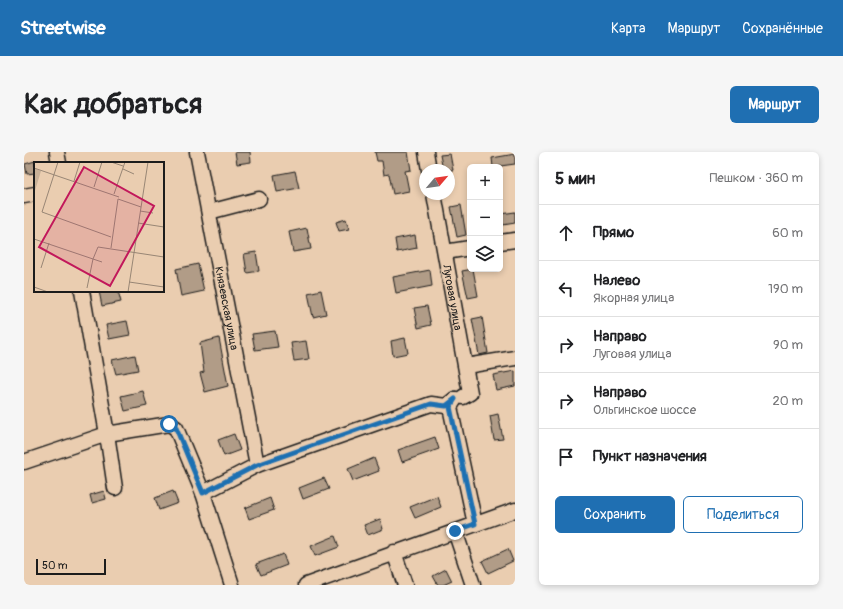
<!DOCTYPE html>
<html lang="ru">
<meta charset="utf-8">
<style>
:root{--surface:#fff;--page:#f6f6f6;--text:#202124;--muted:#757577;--line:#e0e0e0;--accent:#1f6fb2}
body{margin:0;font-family:Pangolin,sans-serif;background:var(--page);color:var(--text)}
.controls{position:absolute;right:12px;top:12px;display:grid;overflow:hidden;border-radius:6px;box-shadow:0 2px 6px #0003}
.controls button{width:36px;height:36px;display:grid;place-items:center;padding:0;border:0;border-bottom:1px solid var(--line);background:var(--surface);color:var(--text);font:20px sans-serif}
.compass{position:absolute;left:395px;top:12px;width:36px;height:36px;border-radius:50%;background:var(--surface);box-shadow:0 2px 6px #0003;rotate:61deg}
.scale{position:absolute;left:12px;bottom:10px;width:70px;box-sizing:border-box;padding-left:4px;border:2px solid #1c1c1c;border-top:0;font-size:11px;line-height:14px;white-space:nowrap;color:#1c1c1c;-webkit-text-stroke:3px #eacdb0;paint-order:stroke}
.stop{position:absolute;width:12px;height:12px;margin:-9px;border:3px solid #1f6fb2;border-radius:50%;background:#fff}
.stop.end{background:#1f6fb2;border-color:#fff;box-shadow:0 1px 4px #0008}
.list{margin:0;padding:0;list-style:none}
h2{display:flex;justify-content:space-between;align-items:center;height:52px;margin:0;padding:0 16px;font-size:17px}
h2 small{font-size:13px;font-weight:400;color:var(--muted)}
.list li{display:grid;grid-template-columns:26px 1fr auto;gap:12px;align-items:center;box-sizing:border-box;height:56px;padding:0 16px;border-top:1px solid var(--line)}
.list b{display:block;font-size:15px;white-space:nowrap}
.list p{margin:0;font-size:13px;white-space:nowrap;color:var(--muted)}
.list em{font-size:13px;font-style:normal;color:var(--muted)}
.actions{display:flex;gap:8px;padding:12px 16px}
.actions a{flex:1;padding:9px 0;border:1px solid var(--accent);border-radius:6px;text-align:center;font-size:14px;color:var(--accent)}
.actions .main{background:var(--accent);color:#fff}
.icon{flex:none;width:22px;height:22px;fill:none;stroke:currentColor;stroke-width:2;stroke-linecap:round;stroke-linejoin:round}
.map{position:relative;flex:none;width:491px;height:433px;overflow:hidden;border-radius:6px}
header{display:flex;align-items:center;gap:24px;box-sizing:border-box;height:56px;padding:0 20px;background:var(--accent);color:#fff}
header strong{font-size:19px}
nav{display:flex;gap:22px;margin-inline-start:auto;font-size:14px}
.intro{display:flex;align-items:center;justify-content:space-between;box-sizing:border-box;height:96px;padding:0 24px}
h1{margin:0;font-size:28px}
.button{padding:10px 18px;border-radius:6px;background:var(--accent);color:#fff;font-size:14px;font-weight:700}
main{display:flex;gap:24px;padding:0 24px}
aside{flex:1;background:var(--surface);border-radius:6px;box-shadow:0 2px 6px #0003}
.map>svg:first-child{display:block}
</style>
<header>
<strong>Streetwise</strong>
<nav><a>Карта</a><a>Маршрут</a><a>Сохранённые</a></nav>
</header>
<div class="intro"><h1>Как добраться</h1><a class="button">Маршрут</a></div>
<main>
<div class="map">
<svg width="491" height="433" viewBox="0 0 491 433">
<rect width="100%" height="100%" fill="#eacdb0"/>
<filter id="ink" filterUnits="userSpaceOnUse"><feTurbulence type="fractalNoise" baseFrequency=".025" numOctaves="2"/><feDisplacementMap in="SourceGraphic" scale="8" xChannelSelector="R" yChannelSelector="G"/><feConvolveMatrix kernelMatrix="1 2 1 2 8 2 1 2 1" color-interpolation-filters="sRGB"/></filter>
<g filter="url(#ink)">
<path fill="#b19c87" stroke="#1c1c1c" d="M211,0H226L227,10L213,12Z
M351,0H384L387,18L381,19L385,39L369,42L365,22L360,23L358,9H353Z
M426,2L429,18H419L416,3Z
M491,2V12L469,15L468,6Z
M11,9V21L3,22L1,12Z
M271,19L275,36L253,40L250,23Z
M437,53L442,83L433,85L427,55Z
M491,60V71L479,73L477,62Z
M322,67L325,77L315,79L312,70Z
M283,76L287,97L269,100L265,80Z
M391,83L393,96L373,100L371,87Z
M232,100L235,119L223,121L220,102Z
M174,112L180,139L157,144L152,117Z
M449,117L454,144L444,146L438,119Z
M406,118L408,134L372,141L369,125Z
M297,138L302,162L289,165L284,141Z
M75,139H94L97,150L78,154Z
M403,154L407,173L394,176L390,156Z
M458,165L464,201L455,203L448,167Z
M103,169L106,183L85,187L82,173Z
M251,179L254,195L231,198L228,182Z
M195,186L204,234L181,240L176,221L180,220L176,191Z
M381,186L384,201L369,204L367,189Z
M282,189L285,207L270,209L267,191Z
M111,203L114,218L92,222L88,208Z
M491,219V234L472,238L469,223Z
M119,239L123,254L101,259L97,244Z
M474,262L479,287L470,288L466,264Z
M210,282L216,298L200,304L194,288Z
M411,285L415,297L378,310L374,298Z
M350,306L355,319L329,329L324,317Z
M300,326L305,337L279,347L275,336Z
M80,339L82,347L68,351L66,343Z
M149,339L154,351L135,358L131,346Z
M413,344L417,355L391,366L386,355Z
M246,346L250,358L225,367L221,356Z
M356,367L359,377L344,383L340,373Z
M311,384L315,395L291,404L287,394Z
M484,397L489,409L464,421L458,409Z
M259,402L263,413L237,423L232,412Z
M422,417L428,429L419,433H414L409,424Z"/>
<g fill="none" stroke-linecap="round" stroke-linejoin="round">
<defs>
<g id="minor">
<path d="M33,0L35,11"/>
<path id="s1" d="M173,0L233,313"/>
<path d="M402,0L405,18"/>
<path id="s2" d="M410,42L446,241L439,245"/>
<path d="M0,44L11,42"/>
<path d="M185,60L235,47"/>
<path d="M476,90L491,88"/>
<path d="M421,100L446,96"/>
<path d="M58,139L83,282L145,272L152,276L179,341L208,433"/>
<path d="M442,214L491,206"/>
<path d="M431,247L426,255L451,372"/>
<path d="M0,310L83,282L91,336"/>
<path d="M179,341L233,313L407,252L422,254L431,247"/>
<path d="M431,379L449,433"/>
<path d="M370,400L381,433"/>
<path d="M282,433L491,358"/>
</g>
</defs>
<use href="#minor" stroke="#1c1c1c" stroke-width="17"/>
<use href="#minor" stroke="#eacdb0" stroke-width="14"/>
</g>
</g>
<g fill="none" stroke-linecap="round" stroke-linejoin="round" filter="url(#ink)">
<path stroke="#1f6fb2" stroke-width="5" d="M145,272L152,276L179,341L233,313L407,252L422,254L431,247L426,255L451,372L431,379"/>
</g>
<g text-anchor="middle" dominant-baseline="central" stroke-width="4" stroke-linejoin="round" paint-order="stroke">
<g font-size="11" fill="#1c1c1c" stroke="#eacdb0">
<text stroke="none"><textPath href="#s2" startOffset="105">Луговая улица</textPath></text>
<text stroke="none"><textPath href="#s1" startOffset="159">Князевская улица</textPath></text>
</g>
</g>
<g transform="translate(10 10)">
<rect width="130" height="130" fill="#eacdb0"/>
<path d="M0,6L7,9L0,32Z" fill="#c8b198"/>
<path fill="none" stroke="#988675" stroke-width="1" d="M24,0L8,50L77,75M77,0L89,4M0,6L85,35M89,7L100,12M40,19L46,0M60,25L68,0M80,32L91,0M106,49L119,51M104,61L130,65M0,77L59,97L64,85L130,95M77,86L84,37L107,45M7,106L15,81M95,120L130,125M0,125L14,130M53,126L59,97L68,100M94,130L114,0"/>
<path fill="#c2185b" fill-opacity="0.15" stroke="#c2185b" stroke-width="2" d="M50,5L120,44L76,124L5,85Z"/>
<rect width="130" height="130" fill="none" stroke="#1c1c1c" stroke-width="2"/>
</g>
</svg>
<div class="controls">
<button>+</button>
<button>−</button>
<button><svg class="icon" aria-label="layers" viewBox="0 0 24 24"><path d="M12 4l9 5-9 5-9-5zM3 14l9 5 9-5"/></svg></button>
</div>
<svg class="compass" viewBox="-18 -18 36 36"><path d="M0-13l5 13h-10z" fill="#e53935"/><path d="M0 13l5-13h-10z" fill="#757577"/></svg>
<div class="scale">50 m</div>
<div class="stop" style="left:145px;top:272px"></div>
<div class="stop end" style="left:431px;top:379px"></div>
</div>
<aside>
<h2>5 мин<small>Пешком · 360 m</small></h2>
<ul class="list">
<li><svg class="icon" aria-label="ahead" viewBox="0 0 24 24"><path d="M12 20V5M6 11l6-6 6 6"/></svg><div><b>Прямо</b></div><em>60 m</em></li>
<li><svg class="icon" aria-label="left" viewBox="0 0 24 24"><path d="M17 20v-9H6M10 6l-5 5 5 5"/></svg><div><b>Налево</b><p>Якорная улица</p></div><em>190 m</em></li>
<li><svg class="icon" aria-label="right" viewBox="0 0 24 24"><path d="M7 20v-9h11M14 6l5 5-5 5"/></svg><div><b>Направо</b><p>Луговая улица</p></div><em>90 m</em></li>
<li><svg class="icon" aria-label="right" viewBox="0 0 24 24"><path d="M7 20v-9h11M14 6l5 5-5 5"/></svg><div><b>Направо</b><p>Ольгинское шоссе</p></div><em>20 m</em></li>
<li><svg class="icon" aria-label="arrive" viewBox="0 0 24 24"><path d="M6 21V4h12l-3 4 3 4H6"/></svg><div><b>Пункт назначения</b></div></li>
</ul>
<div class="actions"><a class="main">Сохранить</a><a>Поделиться</a></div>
</aside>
</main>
